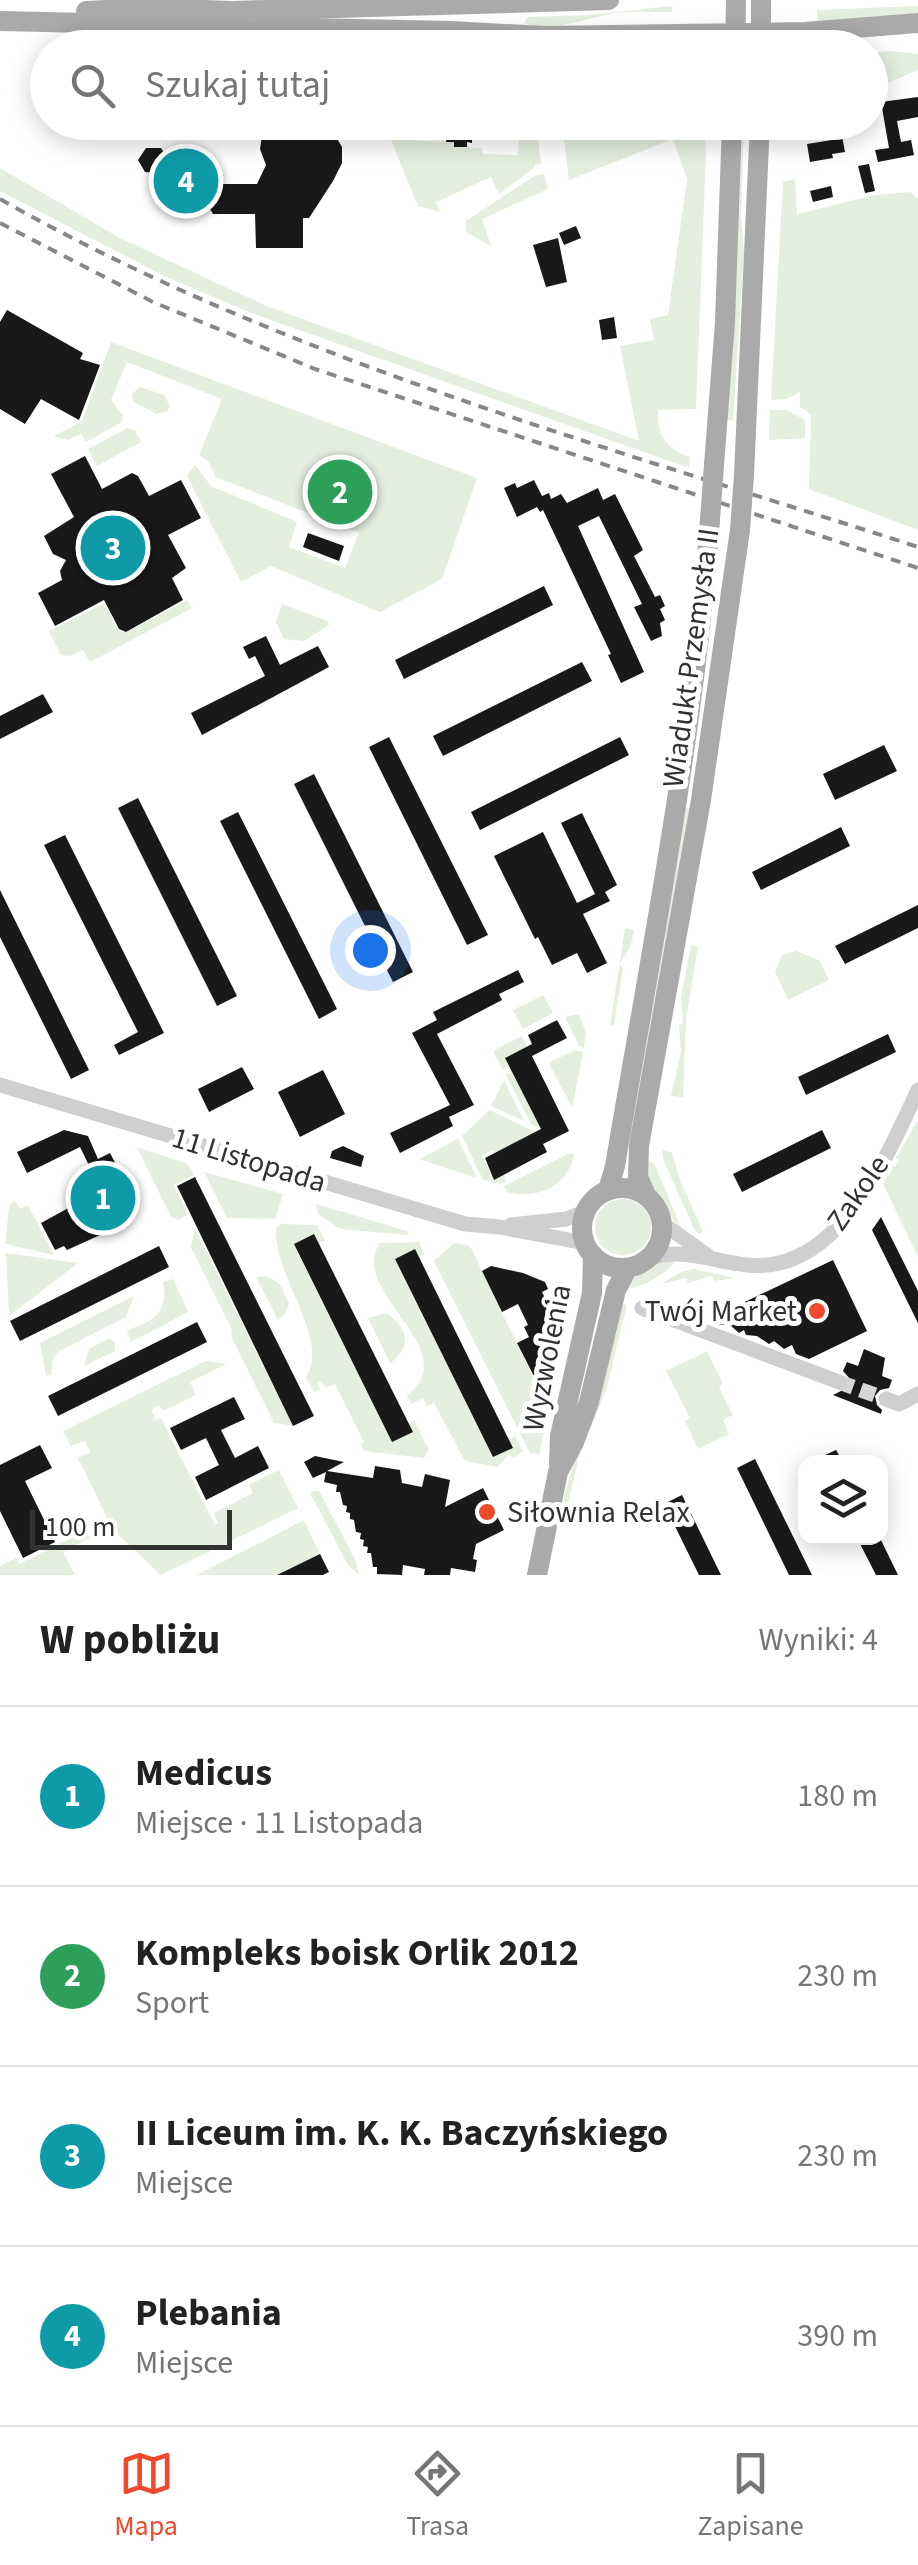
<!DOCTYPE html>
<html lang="pl">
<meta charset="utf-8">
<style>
:root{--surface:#fff;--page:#f2f2f2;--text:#222;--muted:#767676;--line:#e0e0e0;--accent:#ef4a2e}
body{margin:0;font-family:"Source Sans 3",sans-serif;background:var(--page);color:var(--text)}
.controls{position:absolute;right:30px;bottom:30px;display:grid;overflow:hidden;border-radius:20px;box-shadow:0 5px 25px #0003}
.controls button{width:90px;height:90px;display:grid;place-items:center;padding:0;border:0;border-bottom:2px solid var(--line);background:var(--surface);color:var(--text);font:50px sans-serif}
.scale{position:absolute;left:30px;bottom:25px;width:202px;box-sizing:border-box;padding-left:10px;border:5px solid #323232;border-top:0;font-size:28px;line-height:35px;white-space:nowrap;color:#323232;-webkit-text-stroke:8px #fff;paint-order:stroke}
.you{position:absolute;left:370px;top:950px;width:35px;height:35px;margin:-25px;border:8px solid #fff;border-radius:50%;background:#1a73e8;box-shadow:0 0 0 15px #1a73e833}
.badge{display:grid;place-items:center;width:65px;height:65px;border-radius:50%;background:var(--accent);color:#fff;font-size:32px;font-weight:700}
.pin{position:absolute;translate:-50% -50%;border:5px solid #fff;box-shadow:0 2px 10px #0006}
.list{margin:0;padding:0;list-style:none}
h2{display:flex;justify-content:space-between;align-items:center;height:130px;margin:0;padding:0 40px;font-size:42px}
h2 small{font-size:32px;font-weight:400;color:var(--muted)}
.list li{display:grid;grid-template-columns:65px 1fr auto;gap:30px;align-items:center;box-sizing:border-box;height:180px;padding:0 40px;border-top:2px solid var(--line)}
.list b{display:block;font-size:38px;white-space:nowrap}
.list p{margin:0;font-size:32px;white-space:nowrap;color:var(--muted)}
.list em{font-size:32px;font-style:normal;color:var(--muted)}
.icon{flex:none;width:55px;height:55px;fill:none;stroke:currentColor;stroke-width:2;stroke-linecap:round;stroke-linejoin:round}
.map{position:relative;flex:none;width:918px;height:1575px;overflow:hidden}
.search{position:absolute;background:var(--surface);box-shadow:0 5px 25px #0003;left:30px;right:30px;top:30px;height:110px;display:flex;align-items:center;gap:25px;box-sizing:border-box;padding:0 35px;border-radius:55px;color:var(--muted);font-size:38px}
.sheet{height:850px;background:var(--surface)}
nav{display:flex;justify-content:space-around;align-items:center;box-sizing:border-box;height:140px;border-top:2px solid var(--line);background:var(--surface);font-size:28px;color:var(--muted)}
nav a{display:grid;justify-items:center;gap:5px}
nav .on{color:var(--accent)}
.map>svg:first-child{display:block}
</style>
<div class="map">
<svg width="918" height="1575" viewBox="0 0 918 1575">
<rect width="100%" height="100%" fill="#fff"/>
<path fill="#e5efe0" d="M672,6V12C654,12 635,11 616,13C589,17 549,34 524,23L528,17L589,15Z
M918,6V15L818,24L817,10Z
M891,51L918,54V70L871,90V53Z
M384,123H416V141L454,142V147L482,148L483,154L518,155L520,123H536L541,164L534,165V168L499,194L491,177L436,202L440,212L418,206Z
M562,123H704L706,153L696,409L658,410C657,436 666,449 690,457L689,468L251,313L164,276L0,191V168L120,238L264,305L639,441L620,346L654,340L650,319L668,315L687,179L673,139L569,180Z
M739,123H744L741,216L744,252L733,421L725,419Z
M544,174L548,189L482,219L491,246L466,232V221L536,175Z
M795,179L797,214L875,195L911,192L918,199V530L809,489L811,414L800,407V392L786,399L771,400L783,182Z
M111,342L477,478L442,579L380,612L271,566L241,582L187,476L195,465L211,486L297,522L289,547L345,568L359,533L216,477L208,461L199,455L222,399L127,362L111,400L123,416L122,422L86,442L81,434L68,440L54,436L82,421Z
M140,387L164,395L170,406L167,411L156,414L134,402L132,394Z
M770,410H786L805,420V438L769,440Z
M127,428L135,430L141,442L97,466L88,449Z
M187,600L192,608L90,662L83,650L70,656L61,655L49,631L104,603L119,631L127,632Z
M282,604L328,621L329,625L304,641L284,639L276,622Z
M683,808L692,809L632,1141L627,1140Z
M625,928L634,930L631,945L619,965L623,968L614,1025L610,1026Z
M691,945L698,947L686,1020L683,1097L671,1096L681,1052L679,1025L683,1023L681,997Z
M797,951L820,961L829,980L788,1000L775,972L782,955Z
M543,995L553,1013L523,1029L513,1010Z
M579,1014L586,1033L584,1048L579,1046L565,1017Z
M522,1036L527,1047L503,1070L493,1051Z
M575,1050L583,1052L572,1108L549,1063Z
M512,1072L541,1129L531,1124L506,1075Z
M504,1080L524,1121L491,1106Z
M489,1110L536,1132L494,1153L492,1150L482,1156L494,1179L504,1175L507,1181L500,1184L483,1180L462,1136Z
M918,1120V1257L883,1184L892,1166L895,1167L899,1160L896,1158Z
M458,1139L477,1178L419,1159Z
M137,1147L188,1164L194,1175L174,1185L188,1214L178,1220L171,1217Z
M666,1150L672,1153L680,1180L703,1232L700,1234L695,1231L663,1159L662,1151Z
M570,1153L574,1154C569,1186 537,1200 507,1192L504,1186Z
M648,1160L655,1165L684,1235C680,1231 650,1183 648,1177C647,1173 648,1164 648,1160Z
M204,1172L283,1194L275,1219L227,1218Z
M595 1227a28 28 0 1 1 56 0a28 28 0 1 1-56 0Z
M15,1200L20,1209L28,1205L54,1255L5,1244L9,1206Z
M316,1204L407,1231L408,1235L341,1229L318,1214Z
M281,1224L317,1225L325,1241L319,1244L314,1234L294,1245L392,1441L414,1420L429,1450L424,1458L364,1451L361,1444L364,1442L335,1384L326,1388L321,1381L317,1383L320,1390L314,1392L306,1377C331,1339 273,1277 276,1228Z
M195,1228L293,1426L274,1423L231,1336L232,1330L191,1247Z
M419,1242L425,1255L395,1260L493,1457L513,1448L509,1439L515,1436L523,1451L513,1458L509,1454L497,1467L465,1461L434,1403L427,1406L423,1398L411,1404L407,1396C467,1347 346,1293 380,1243Z
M454,1243L470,1246L544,1400L549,1399L540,1453L536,1454L530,1453L434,1261Z
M6,1253L78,1263L9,1316Z
M661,1261H675C667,1274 641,1288 625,1289L634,1278Z
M694,1269L735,1278L714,1281L712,1276L688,1283L686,1278L661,1284L681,1272Z
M266,1276L280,1284L289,1304L285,1314L278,1320L256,1277Z
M173,1279L188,1312L131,1342L127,1330C155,1321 169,1312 163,1282Z
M134,1296L126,1317L59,1351L53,1358L51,1375L46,1376L40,1343Z
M619,1303L627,1305L607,1387L578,1460L568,1505L562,1504Z
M386,1313C408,1327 413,1347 390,1363L368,1318Z
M109,1338L115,1342V1351L84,1366L89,1349Z
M707,1351L723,1384L719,1387L733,1415L723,1420L729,1434L698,1449L685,1421L690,1418L666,1371Z
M206,1361L226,1364L190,1382L196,1395L163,1411L159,1405L151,1410L156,1420L161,1418L215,1525L218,1523L214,1513L253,1493L249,1485L279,1470L298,1508L161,1575L113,1530L78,1458L90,1452L85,1441L71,1446L63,1431Z
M314,1491H319L355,1559L359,1575L348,1565L310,1493Z
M304,1520L320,1554L277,1575H197Z
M85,1531L90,1538L63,1552L75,1575H0V1566L16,1558L19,1564Z"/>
<path fill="#191919" d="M918,97V117L897,121L901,142L911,140L914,155L878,162L875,150L889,148L881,102Z
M272,122H327L342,147V163L333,181L309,218H303V248H256L255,214H213L196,184H163L158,173L145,172L138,160L146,148H161L168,159H198L212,184H257L266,165L260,149L263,130Z
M840,125L845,152L832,154L833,158L810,162L807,144L832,140L830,126Z
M447,130L472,131V143L467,142V147H454V142H446Z
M869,164L875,191L865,193L858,166Z
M831,186L833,197L813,202L810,191Z
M576,226L581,238L564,245L559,233Z
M558,238L567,282L546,287L533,245Z
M7,310L83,353L80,359L100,365L79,420L41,399L25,424L0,409V322Z
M614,317L617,338L602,340L599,320Z
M85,456L102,489L132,473L138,476L149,496L181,480L201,518L168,535L186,568L172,578L183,600L126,632L119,629L104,600L55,626L38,593L62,580L60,571L66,560L53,554L44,536L74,517L51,474Z
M534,480L542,496L549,493L551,499L561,494L567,503L598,488L603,500L615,494L643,550L634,556L655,597L660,595L665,606L660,609L665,620L660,623L662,636L651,641L634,607L642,604L599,516L578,526L644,672L621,683L608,655L611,654L543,510L540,512L537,507L517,517L504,488L515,483L517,488Z
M308,533L344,546L339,561L303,547Z
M544,586L553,605L404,679L395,660Z
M266,636L280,665L318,646L329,667L202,735L191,713L265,676L255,656L249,659L243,647Z
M582,662L592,681L443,756L433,736Z
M43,694L53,712L0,739V716Z
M389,737L488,935L467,945L369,747Z
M620,737L629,755L480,830L471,812Z
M884,745L897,771L835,800L823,774Z
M314,774L413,972L393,982L294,784Z
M138,798L237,996L217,1006L118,808Z
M238,812L337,1009L319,1019L220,821Z
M582,813L617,885L605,892L610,901L583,914L607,963L587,973L577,953L552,965L538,937L535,939L494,856L543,832L577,903L595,894L561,823Z
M841,827L850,846L761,890L752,872Z
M65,835L164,1033L119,1055L114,1045L138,1032L44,845Z
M0,890L89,1070L71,1079L0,937Z
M918,905V928L845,964L835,946Z
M518,970L524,982L499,994L502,1000L437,1034L474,1105L449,1117L453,1126L400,1153L390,1133L450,1105L412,1033L437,1020L433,1012Z
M557,1020L567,1038L532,1056L569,1131L543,1144L547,1152L494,1180L485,1158L541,1129L505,1058L532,1044L528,1035Z
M888,1034L896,1052L806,1095L798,1077Z
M242,1067L254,1089L209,1112L198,1089Z
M323,1070L345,1114L300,1137L278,1092Z
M64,1130L88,1136L98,1159L110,1153L130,1192L109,1203L120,1226L67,1250L64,1246L55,1250L41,1223L101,1190L80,1147L27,1173L17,1152Z
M822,1130L831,1148L742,1192L733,1174Z
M343,1146L364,1156L361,1167L330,1158L332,1151Z
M195,1177L314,1416L293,1426L177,1186Z
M881,1217L918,1291V1323L872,1230Z
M314,1234L413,1432L392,1442L294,1244Z
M159,1246L169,1267L20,1341L10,1321Z
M415,1249L513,1448L493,1457L395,1259Z
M833,1260L867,1331L809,1359L796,1354L792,1345L784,1349L774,1341L769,1344L757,1336L746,1335L744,1330L739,1333L730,1325L716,1324L713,1317Z
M491,1266L523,1273L545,1282L548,1289L542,1292L553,1314L546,1317L558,1340L550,1382L540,1388L517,1343L529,1337L524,1327L528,1325L518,1304L502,1312L482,1271Z
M197,1322L207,1342L58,1416L48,1396Z
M864,1349L885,1358L882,1376L892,1380L889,1388L880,1390L875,1396L877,1405L882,1410L881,1414L833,1395L849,1387L850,1379L843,1371L847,1362L858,1366Z
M234,1397L245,1419L221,1430L235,1458L258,1446L269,1468L206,1500L195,1477L219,1465L206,1438L181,1450L170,1428Z
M40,1445L52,1468L25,1481L55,1542L23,1558L0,1511V1465Z
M836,1450L843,1462H810Z
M315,1456L344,1462L327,1471L373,1478L375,1466L400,1470L402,1483L422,1487L425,1474L450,1480L445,1507L483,1488L504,1530L476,1544L473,1559L477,1560L475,1572L451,1568L450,1575H424L425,1569L403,1565L402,1575L377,1574V1567H373L371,1553H367L368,1547L363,1546L364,1540L360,1539L361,1533L356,1532L354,1520L350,1519V1513L346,1512L347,1506L343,1505L340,1492H336L337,1485L324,1482L326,1472L313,1478L304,1462Z
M755,1459L812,1575H789L737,1468Z
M682,1495L721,1575H699L664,1504Z
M857,1538H880L898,1575H876Z
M320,1554L329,1572L323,1575H277Z"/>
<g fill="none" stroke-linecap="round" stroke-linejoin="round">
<path stroke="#d6d6d6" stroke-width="15" stroke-dasharray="15 8" stroke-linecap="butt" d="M839,1382L886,1399"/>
<path stroke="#cfcfcf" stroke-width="15" d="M0,1085L465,1224L500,1227L585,1243
M662,1223L707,1255
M511,1225L566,1219L585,1212
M649,1259C680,1246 715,1262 747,1265C838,1275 886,1158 918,1090
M642,1308L839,1382
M886,1399L899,1404L918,1394"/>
<path stroke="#aaa" stroke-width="20" d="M761,0V48
M86,11L146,8L232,11L609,0
M0,21L451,31L544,36L805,32L918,23
M735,48L736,0
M714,465L725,322L732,122
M744,475L760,122
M582 1228a40 40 0 1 1 80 0a40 40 0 1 1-80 0Z
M608,1190L615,1166C651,952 694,737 710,520
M646,1195L638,1177L639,1146L701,800L740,530
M559,1464L560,1436L592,1293L593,1255
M537,1575L558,1472L574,1442L589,1402L616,1290L627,1269"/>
<path stroke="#878787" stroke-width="4" stroke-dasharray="10 8" stroke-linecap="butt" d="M0,199C286,361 607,446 918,547
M0,223L153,302L315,369L918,568"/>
<path stroke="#aaa" stroke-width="20" d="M710,520L714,465
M740,530L744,475"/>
</g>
<g fill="#ef4a2e" stroke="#fff" stroke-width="4">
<circle cx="817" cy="1311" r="10"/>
<circle cx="487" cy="1512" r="10"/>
</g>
<g text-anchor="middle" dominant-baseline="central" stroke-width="10" stroke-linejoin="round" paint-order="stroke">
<g font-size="30" fill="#323232" stroke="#fff">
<text transform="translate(691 658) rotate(-82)">Wiadukt Przemysła II</text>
<text transform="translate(249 1160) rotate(17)">11 Listopada</text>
<text transform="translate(858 1193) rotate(-55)">Zakole</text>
<text transform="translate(547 1358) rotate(-79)">Wyzwolenia</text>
</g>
<g font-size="30" fill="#323232" stroke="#fff" text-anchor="end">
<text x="797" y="1311">Twój Market</text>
<text x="507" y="1512" text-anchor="start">Siłownia Relax</text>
</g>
</g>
</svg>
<div class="controls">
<button><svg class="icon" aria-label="layers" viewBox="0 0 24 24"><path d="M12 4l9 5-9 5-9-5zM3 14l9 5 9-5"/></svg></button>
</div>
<div class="scale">100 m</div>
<div class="you"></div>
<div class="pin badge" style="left:103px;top:1198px;background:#0f9aa8">1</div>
<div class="pin badge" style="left:340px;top:492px;background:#2e9e5b">2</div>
<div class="pin badge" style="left:113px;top:548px;background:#0f9aa8">3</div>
<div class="pin badge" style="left:186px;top:181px;background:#0f9aa8">4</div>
<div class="search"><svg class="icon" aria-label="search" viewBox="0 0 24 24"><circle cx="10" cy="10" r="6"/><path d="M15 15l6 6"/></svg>Szukaj tutaj</div>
</div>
<section class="sheet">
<h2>W pobliżu<small>Wyniki: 4</small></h2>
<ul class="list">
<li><span class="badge" style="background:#0f9aa8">1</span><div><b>Medicus</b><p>Miejsce · 11 Listopada</p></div><em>180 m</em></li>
<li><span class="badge" style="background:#2e9e5b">2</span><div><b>Kompleks boisk Orlik 2012</b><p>Sport</p></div><em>230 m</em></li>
<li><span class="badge" style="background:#0f9aa8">3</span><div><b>II Liceum im. K. K. Baczyńskiego</b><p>Miejsce</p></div><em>230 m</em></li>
<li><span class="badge" style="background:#0f9aa8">4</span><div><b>Plebania</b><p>Miejsce</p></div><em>390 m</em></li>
</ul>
</section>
<nav>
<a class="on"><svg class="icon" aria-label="map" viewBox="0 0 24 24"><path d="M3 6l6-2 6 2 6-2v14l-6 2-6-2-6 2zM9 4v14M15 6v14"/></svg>Mapa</a>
<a><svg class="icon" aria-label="directions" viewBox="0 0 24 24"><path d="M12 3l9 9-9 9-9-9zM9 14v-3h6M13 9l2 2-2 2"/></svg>Trasa</a>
<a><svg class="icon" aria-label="saved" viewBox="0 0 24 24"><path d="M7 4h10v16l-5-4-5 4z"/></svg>Zapisane</a>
</nav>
